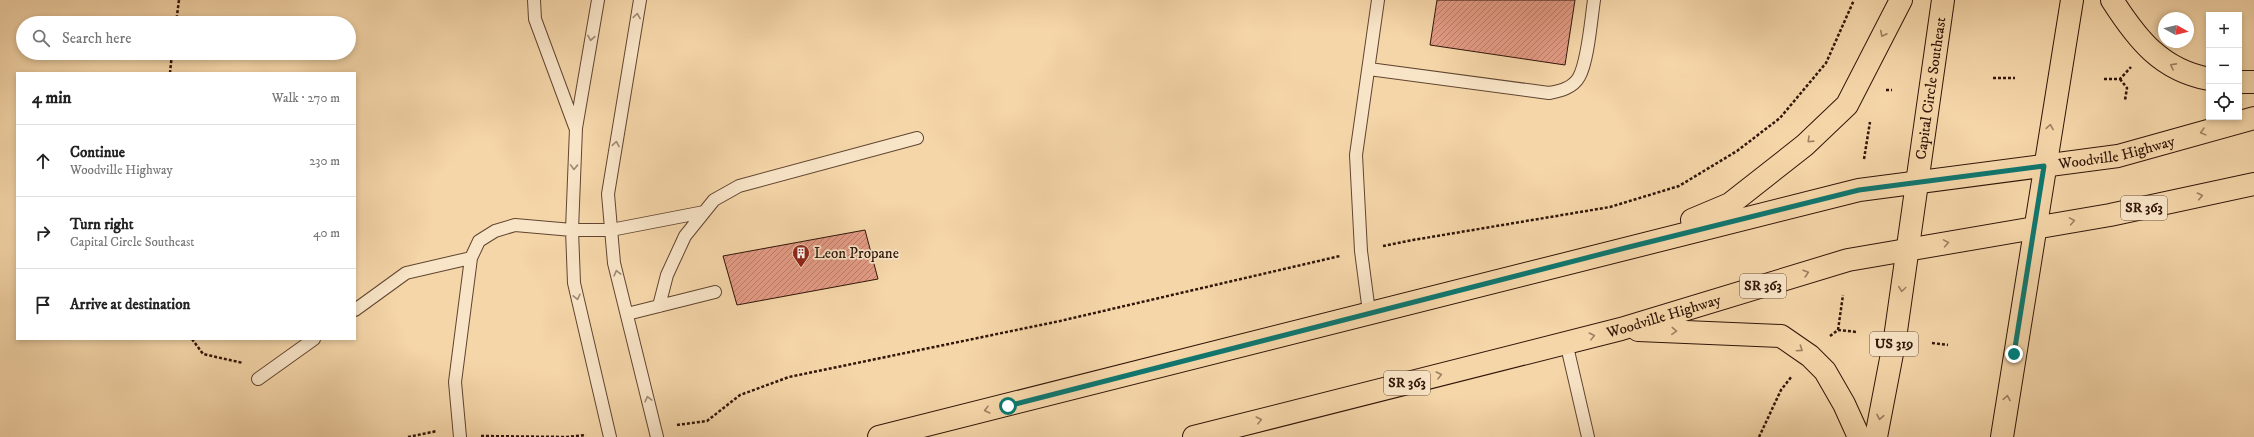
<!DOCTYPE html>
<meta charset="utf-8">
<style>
:root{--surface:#fff;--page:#f2f2f2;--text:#222;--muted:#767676;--line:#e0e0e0}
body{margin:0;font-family:"IM FELL DW Pica",serif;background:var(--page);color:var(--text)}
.controls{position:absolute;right:12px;top:12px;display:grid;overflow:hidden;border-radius:0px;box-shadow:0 2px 6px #0003}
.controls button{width:36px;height:36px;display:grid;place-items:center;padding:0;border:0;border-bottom:1px solid var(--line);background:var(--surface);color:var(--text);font:20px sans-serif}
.compass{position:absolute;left:2158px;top:12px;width:36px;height:36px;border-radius:50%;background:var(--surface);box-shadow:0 2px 6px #0003;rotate:98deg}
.stop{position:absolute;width:12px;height:12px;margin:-9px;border:3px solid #0f766e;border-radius:50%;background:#fff}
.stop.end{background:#0f766e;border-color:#fff;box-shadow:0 1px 4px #0008}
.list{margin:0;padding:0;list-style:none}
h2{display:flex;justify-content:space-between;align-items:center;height:52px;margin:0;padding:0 16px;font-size:17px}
h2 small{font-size:13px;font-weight:400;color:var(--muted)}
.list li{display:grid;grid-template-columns:26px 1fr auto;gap:12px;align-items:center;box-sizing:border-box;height:72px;padding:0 16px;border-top:1px solid var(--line)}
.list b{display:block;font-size:15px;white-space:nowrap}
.list p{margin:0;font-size:13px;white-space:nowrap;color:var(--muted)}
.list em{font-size:13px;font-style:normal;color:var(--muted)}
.icon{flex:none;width:22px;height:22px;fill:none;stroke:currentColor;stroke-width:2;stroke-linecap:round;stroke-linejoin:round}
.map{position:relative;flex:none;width:2254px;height:437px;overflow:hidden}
.search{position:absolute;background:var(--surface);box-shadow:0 2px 6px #0003;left:16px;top:16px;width:340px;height:44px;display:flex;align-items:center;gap:10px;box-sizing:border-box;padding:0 14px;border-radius:22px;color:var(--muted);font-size:15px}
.panel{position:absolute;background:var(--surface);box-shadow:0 2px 6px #0003;left:16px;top:72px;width:340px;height:268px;border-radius:0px}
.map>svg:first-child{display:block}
</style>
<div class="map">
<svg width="2254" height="437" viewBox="0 0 2254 437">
<defs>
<pattern id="building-hatch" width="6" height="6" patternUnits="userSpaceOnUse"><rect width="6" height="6" fill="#e49b85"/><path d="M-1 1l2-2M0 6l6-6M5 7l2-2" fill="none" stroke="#b97d6b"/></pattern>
</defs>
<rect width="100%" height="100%" fill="#f5d6a9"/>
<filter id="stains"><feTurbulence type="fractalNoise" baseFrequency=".005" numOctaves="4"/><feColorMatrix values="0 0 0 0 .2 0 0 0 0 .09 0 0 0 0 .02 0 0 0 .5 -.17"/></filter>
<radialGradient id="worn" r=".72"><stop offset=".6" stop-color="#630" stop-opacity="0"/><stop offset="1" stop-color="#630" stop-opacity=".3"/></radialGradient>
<path fill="url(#building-hatch)" stroke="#301508" d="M1437,0H1575L1565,65L1430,45Z
M865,230L878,279L737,305L723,256Z"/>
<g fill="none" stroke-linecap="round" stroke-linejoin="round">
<defs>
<path id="service" d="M534,0L535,19L575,127
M598,0L576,128L572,230L574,283L610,437
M640,0L608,194L614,263L657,437
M1369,69L1549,93C1560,91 1573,88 1579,77C1588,61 1591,20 1594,0
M659,306L667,275L685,236L714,200L739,186L917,138
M355,310L406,273L471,258
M1369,312L1361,251L1356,155L1378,0
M627,314L715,292
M1566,342L1588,437
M258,379L314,339
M460,437L455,382L471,258L479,241L495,231L515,225L572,230H611L704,212"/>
<g id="primary">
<path d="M2112,0C2137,39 2161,70 2209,79"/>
<path d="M2239,82H2254"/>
<path d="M1692,220L1730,204L1805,145L1847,105L1901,0"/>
<path d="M1638,330L1781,336L1810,356L1825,371L1844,404L1859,437"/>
<path id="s1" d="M879,437L1859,190L2118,156L2254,118"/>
<path id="s2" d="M1194,437L1621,329L1848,260L2110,215L2254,184"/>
<path id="s3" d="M1876,437L1895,338L1943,0"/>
<path d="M2002,437L2072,0"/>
</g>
</defs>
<use href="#service" stroke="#614530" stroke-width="14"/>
<use href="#primary" stroke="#301508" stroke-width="24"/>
<path stroke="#301508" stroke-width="2.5" stroke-dasharray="3 2" stroke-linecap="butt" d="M176,23L179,0
M170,73L172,53
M1993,78H2015
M2104,79H2120L2131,67
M2120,79L2127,88L2125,100
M1886,90H1892
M1864,159L1870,122
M1383,246L1413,240L1610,207L1679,186L1737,151L1780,118L1826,63L1854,0
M1838,330L1857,332
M1830,336L1838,330L1843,295
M192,339L203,354L243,363
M1932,343L1948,345
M677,425L707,421L740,395L789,377L1060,321L1340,256
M481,436L567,437L586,435
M408,437L437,431
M1759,437L1781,390L1792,376"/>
<use href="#service" stroke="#f8e4c7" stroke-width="12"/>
<use href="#primary" stroke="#f5d6a9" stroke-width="22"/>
</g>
<defs><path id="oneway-chevron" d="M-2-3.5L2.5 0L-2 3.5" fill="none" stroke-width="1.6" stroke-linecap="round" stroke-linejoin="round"/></defs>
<g stroke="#9e8771">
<use href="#oneway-chevron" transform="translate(637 16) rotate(-81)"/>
<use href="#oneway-chevron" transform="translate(591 38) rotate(100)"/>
<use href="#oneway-chevron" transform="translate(616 144) rotate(-81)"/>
<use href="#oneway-chevron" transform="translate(574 167) rotate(92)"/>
<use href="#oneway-chevron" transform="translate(617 273) rotate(-104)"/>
<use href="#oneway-chevron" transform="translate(577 297) rotate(77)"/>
<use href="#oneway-chevron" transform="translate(648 399) rotate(-104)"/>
</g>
<g stroke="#9c7f61">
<use href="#oneway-chevron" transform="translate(1883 34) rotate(117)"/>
<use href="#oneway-chevron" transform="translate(2173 66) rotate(-152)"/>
<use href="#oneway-chevron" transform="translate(2050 127) rotate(-81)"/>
<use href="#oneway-chevron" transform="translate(2203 132) rotate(165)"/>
<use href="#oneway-chevron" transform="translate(1810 140) rotate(136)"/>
<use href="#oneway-chevron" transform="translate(2200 196) rotate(-12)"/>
<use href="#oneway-chevron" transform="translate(2072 221) rotate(-10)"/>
<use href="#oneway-chevron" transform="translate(1946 243) rotate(-10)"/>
<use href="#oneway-chevron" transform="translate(1806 273) rotate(-17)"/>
<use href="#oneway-chevron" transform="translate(1902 289) rotate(98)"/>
<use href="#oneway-chevron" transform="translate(1674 331) rotate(3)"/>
<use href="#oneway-chevron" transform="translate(1592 336) rotate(-14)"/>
<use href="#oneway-chevron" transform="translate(1800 349) rotate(34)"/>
<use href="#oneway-chevron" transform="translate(1439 375) rotate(-14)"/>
<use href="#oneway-chevron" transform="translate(2007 398) rotate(-81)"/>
<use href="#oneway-chevron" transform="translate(987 410) rotate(166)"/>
<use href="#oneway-chevron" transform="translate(1880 417) rotate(101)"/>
<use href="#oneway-chevron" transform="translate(1259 420) rotate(-14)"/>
</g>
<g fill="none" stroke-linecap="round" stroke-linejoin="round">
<path stroke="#0f766e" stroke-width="5" d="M1008,406L1625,248L1859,190L2044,166L2014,354"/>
</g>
<defs>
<symbol id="building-pin" viewBox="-11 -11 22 30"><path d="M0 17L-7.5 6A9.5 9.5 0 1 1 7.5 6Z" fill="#8f2418" stroke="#f8e4c7"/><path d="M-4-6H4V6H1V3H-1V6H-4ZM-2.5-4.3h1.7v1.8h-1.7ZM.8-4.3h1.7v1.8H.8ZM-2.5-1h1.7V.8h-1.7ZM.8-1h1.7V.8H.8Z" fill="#fff"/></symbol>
</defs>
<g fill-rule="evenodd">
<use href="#building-pin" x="791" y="243" width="20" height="27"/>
</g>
<g text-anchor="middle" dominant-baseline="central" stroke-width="3.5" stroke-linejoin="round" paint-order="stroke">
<g fill="#f8e4c7" stroke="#6c5341" stroke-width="1">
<rect x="2121" y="196" width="46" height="24" rx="3"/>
<rect x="1740" y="274" width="46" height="24" rx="3"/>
<rect x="1870" y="332" width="48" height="24" rx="3"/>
<rect x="1384" y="371" width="46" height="24" rx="3"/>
</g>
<g font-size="14" font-weight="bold" fill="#301508">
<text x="2144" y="208">SR 363</text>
<text x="1763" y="286">SR 363</text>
<text x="1894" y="344">US 319</text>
<text x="1407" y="383">SR 363</text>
</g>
<g font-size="15" fill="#301508" stroke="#f8e4c7">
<text stroke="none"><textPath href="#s3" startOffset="353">Capital Circle Southeast</textPath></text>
<text stroke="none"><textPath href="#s1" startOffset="1271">Woodville Highway</textPath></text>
<text stroke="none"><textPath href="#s2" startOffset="485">Woodville Highway</textPath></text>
</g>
<g font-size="15" fill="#301508" stroke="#f8e4c7" text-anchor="start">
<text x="814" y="253">Leon Propane</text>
</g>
</g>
<rect width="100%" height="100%" filter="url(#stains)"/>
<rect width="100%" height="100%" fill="url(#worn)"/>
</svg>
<div class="controls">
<button>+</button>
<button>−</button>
<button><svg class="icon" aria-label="locate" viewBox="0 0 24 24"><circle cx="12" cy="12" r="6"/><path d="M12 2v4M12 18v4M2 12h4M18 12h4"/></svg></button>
</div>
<svg class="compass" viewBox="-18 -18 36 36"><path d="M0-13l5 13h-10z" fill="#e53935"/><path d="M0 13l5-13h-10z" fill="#767676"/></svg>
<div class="stop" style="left:1008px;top:406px"></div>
<div class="stop end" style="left:2014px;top:354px"></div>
<div class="search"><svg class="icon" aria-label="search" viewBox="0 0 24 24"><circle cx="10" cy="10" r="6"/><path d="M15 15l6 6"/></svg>Search here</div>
<section class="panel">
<h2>4 min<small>Walk · 270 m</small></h2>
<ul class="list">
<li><svg class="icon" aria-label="ahead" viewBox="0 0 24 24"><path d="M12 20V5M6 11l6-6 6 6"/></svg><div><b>Continue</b><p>Woodville Highway</p></div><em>230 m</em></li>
<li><svg class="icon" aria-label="right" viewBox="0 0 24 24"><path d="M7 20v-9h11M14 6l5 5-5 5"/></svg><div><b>Turn right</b><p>Capital Circle Southeast</p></div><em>40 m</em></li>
<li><svg class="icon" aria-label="arrive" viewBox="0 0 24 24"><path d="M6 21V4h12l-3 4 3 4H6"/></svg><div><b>Arrive at destination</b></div></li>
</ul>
</section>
</div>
